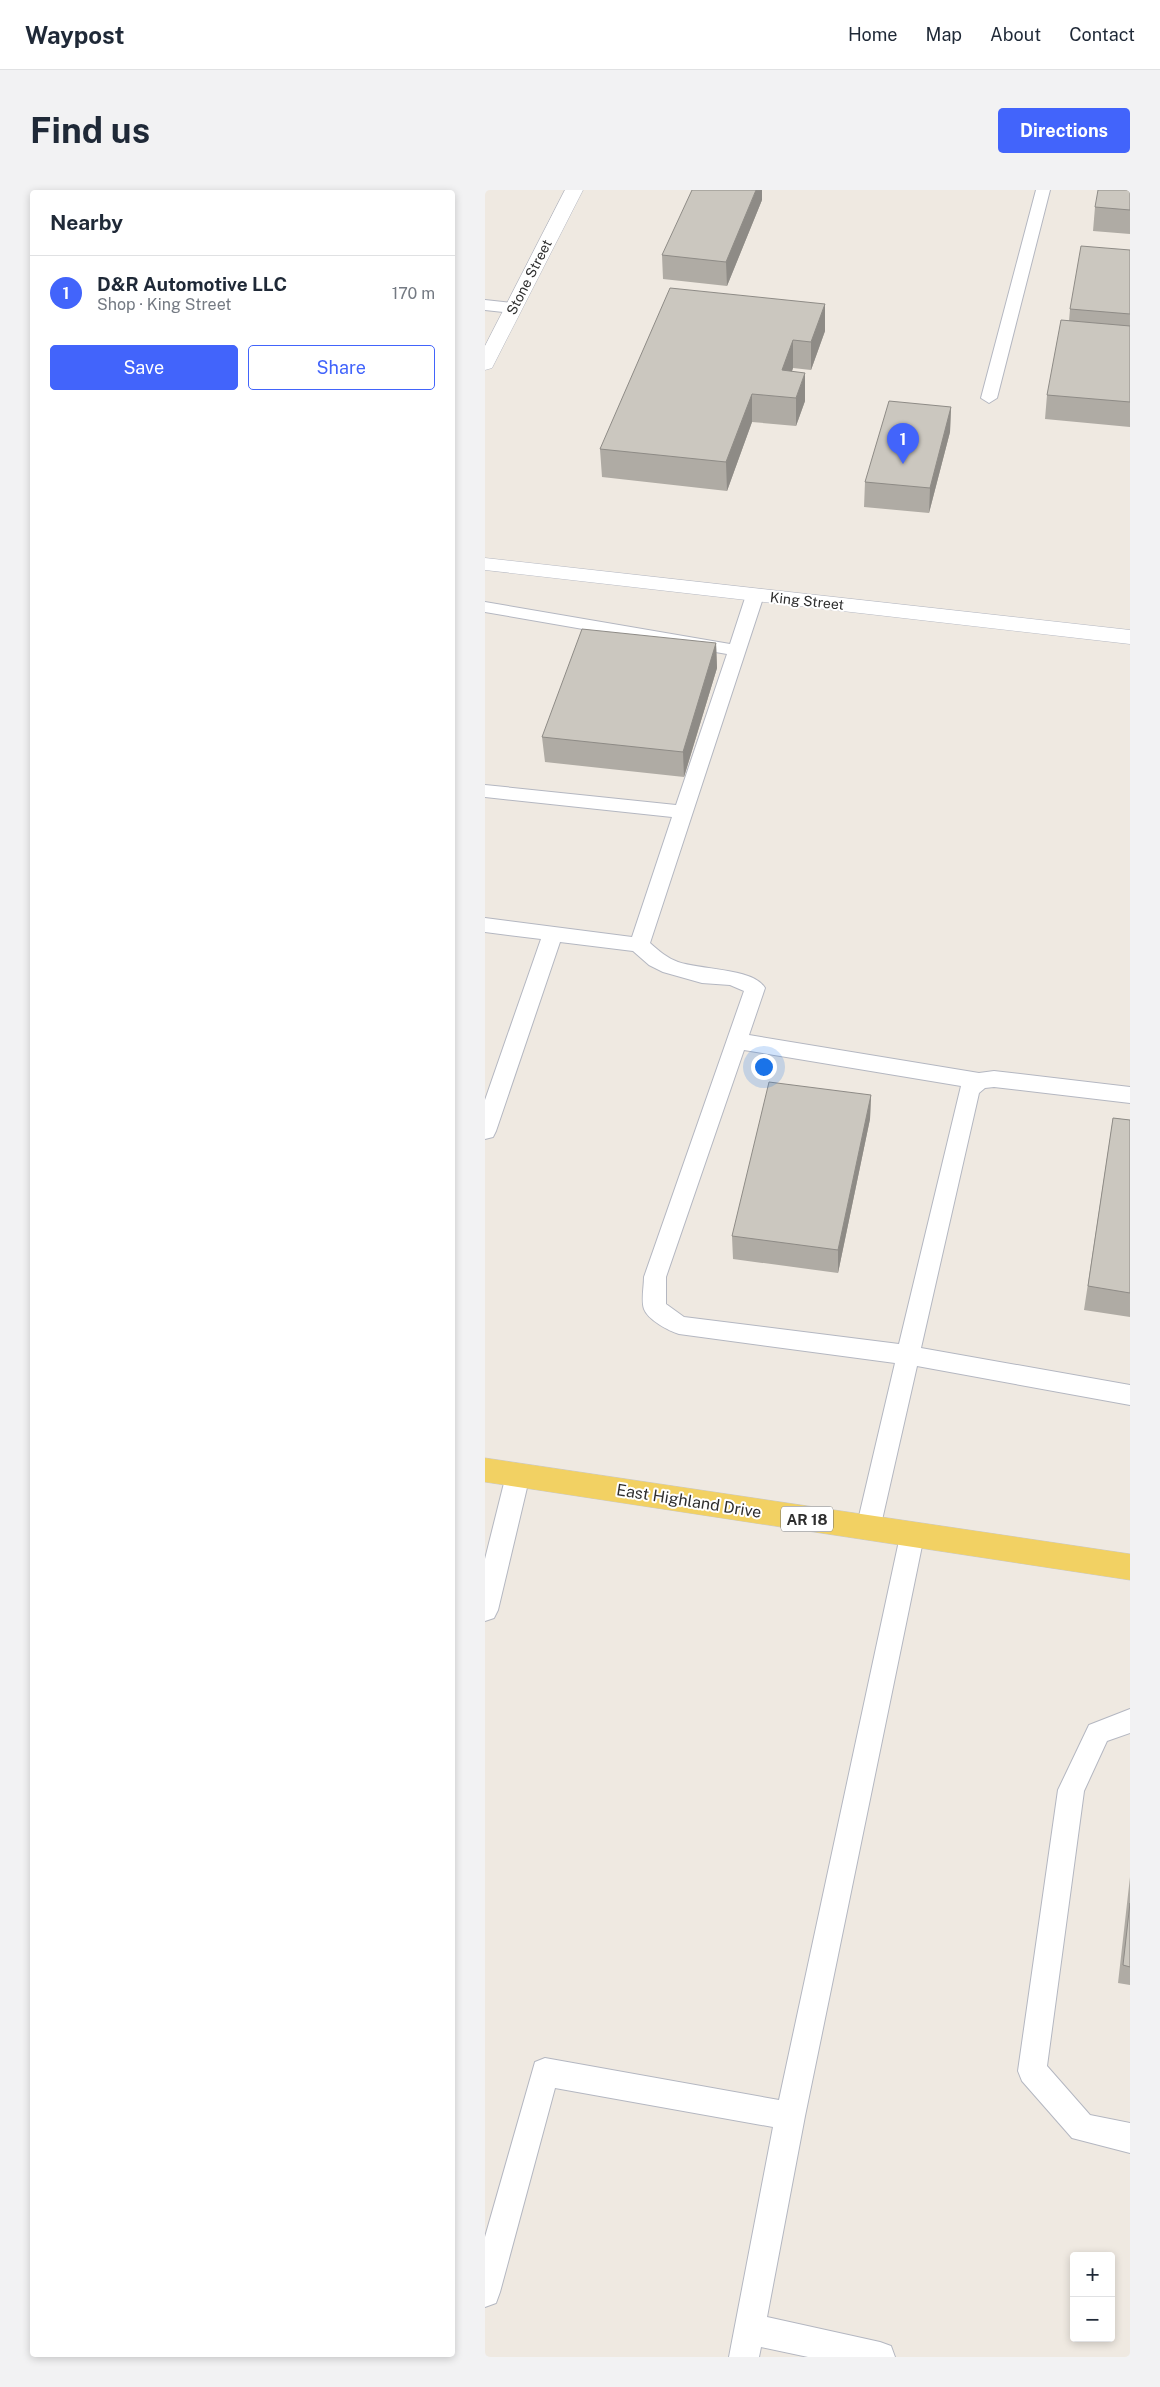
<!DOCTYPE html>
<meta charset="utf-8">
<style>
:root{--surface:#fff;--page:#f2f2f3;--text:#1f2937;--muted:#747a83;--line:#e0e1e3;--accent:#4264fb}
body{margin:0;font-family:"Public Sans",sans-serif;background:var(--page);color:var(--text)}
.controls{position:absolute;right:15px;bottom:15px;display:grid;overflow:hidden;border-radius:5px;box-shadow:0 2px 8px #0003}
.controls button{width:45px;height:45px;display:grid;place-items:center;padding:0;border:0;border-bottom:1px solid var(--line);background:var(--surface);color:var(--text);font:25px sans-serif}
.you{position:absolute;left:278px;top:876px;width:18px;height:18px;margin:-12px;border:4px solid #fff;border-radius:50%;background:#1a73e8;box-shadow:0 0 0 8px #1a73e833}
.badge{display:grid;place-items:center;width:32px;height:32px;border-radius:50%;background:var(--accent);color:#fff;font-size:16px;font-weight:700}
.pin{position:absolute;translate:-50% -41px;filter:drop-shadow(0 1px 2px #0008)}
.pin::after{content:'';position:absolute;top:26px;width:18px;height:15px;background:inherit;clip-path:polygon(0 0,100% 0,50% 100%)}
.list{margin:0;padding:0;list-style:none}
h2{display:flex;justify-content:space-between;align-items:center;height:65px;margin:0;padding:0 20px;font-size:21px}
h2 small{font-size:16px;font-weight:400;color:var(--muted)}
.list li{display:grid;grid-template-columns:32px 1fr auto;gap:15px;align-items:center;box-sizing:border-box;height:75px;padding:0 20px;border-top:1px solid var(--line)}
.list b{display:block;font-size:19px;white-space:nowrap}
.list p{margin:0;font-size:16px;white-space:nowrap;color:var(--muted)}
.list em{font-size:16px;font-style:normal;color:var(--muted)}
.actions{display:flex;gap:10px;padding:15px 20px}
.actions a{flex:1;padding:11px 0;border:1px solid var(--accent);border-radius:5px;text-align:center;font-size:18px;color:var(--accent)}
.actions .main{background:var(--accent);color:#fff}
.map{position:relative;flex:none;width:645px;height:2167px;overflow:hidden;border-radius:5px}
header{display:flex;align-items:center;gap:30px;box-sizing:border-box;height:70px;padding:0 25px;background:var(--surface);border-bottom:1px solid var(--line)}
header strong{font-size:24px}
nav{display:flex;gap:28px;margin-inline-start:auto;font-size:18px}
.intro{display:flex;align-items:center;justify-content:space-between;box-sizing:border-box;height:120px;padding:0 30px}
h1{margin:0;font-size:35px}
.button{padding:12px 22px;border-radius:5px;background:var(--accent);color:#fff;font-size:18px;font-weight:700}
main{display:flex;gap:30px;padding:0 30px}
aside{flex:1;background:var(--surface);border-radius:5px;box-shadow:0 2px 8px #0003}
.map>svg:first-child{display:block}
</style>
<header>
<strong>Waypost</strong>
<nav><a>Home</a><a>Map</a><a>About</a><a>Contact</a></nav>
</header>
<div class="intro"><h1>Find us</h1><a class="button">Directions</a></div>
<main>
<aside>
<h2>Nearby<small></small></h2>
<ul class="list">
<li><span class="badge">1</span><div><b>D&amp;R Automotive LLC</b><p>Shop · King Street</p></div><em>170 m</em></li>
</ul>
<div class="actions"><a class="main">Save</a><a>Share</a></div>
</aside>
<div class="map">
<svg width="645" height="2167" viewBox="0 0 645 2167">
<rect width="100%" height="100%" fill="#efe9e1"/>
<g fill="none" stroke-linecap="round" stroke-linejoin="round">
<defs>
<path id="lane" d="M551,0H565L512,208L504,213L496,208Z
M0,110L28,113L36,118L28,123L0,120Z
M270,400L276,401L279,405L165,753C174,761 182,768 193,772C215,780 269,778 280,798L264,845L494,883L509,881L645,897V913L509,897L500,898L494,903L436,1158L645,1195V1215L432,1176L395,1339L392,1346L383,1349L374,1346L371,1339L410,1173L194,1144C184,1141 163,1130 159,1119C156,1110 159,1097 159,1087L259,801L245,795L217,793L178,782L164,775L148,761L75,752L11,941L8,947L0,949V910L56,749L0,742V728L147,747L187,627L0,607V595L191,615L242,464L0,422V412L245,454L261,405L264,401ZM259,860L476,896L414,1154L199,1127L181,1114V1087Z
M33,1275L42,1278L45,1285L13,1420L9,1428L0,1431V1369L21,1285L24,1278Z
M427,1335L436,1339L439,1346L320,1926L282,2127L395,2152L406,2156L410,2167H323L276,2157L274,2167H244L288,1937L70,1898L15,2102L11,2113L0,2117V2047L50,1872L60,1868L294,1910L415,1346L418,1339Z
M645,1519V1543L622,1551L599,1601L562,1876L605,1925L645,1933V1963L587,1948L537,1891L533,1881L573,1600L604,1535Z"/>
<path id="street" d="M80,0H98L9,174L7,178L0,180V156Z
M0,368L645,440V454L0,380Z"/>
<path id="primary" d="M0,1268L645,1364V1390L0,1292Z"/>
</defs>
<use href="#lane" stroke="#b4b7c1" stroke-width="2"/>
<use href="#street" stroke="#b4b7c1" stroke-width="1"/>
<use href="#primary" stroke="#c9c9c9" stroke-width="1"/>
<use href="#lane" fill="#fff" fill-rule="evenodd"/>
<use href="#street" fill="#fff" fill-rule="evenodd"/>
<use href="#primary" fill="#f2d163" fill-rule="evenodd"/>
</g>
<path fill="#afaba4" d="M645,0V44L608,41L610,17Z
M277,10L242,96L178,89L177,65Z
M645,60V237L560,229L562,205L584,131L585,119Z
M340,114V141L326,180L308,178L307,181L320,211L311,236L267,232L242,301L117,287L115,259Z
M466,217L465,242L444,323L379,317L380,292Z
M231,453L232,478L199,587L60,572L57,547Z
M386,905L385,929L353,1083L248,1069L247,1046Z
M628,928L645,930V1127L599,1120Z
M645,1687V1795L633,1793Z"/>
<path fill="#8e8b86" d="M271,0H277V10L242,96L241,72Z
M340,114V141L326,180V152Z
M308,150V178L298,207L297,180Z
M320,183V211L311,236V208Z
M267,204V232L242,301L241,272Z
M466,217L465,242L444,323L445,298Z
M231,453L232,478L199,587L198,562Z
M386,905L385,929L353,1083V1060Z"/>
<path fill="#cbc7bf" stroke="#8e8b86" d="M207,0H271L241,72L177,65Z
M613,0H645V20L610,17Z
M596,56L645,60V124L585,119Z
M185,98L340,114L326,152L308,150L297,180L320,183L311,208L267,204L241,272L115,259Z
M576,130L645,136V212L562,205Z
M404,211L466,217L445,298L380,292Z
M97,439L231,453L198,562L57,547Z
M284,892L386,905L353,1060L247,1046Z
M628,928L645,930V1103L603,1096Z
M645,1713V1777L638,1775Z"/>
<g text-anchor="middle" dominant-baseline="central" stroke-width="4" stroke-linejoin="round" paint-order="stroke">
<g font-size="14" fill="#2e2e2e" stroke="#fff">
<text transform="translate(44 87) rotate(-63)">Stone Street</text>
<text transform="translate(322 411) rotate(6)">King Street</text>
</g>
<rect fill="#fff" stroke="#6d6d6d" stroke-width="1" x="296" y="1316.5" width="52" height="25" rx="4"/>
<g font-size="15" font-weight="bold" fill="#2e2e2e">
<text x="322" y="1329">AR 18</text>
</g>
<g font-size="16" fill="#2e2e2e" stroke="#fff">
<text transform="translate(204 1311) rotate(9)">East Highland Drive</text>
</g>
</g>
</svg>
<div class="controls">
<button>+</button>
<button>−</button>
</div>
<div class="you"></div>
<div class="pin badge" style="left:418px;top:274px">1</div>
</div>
</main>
